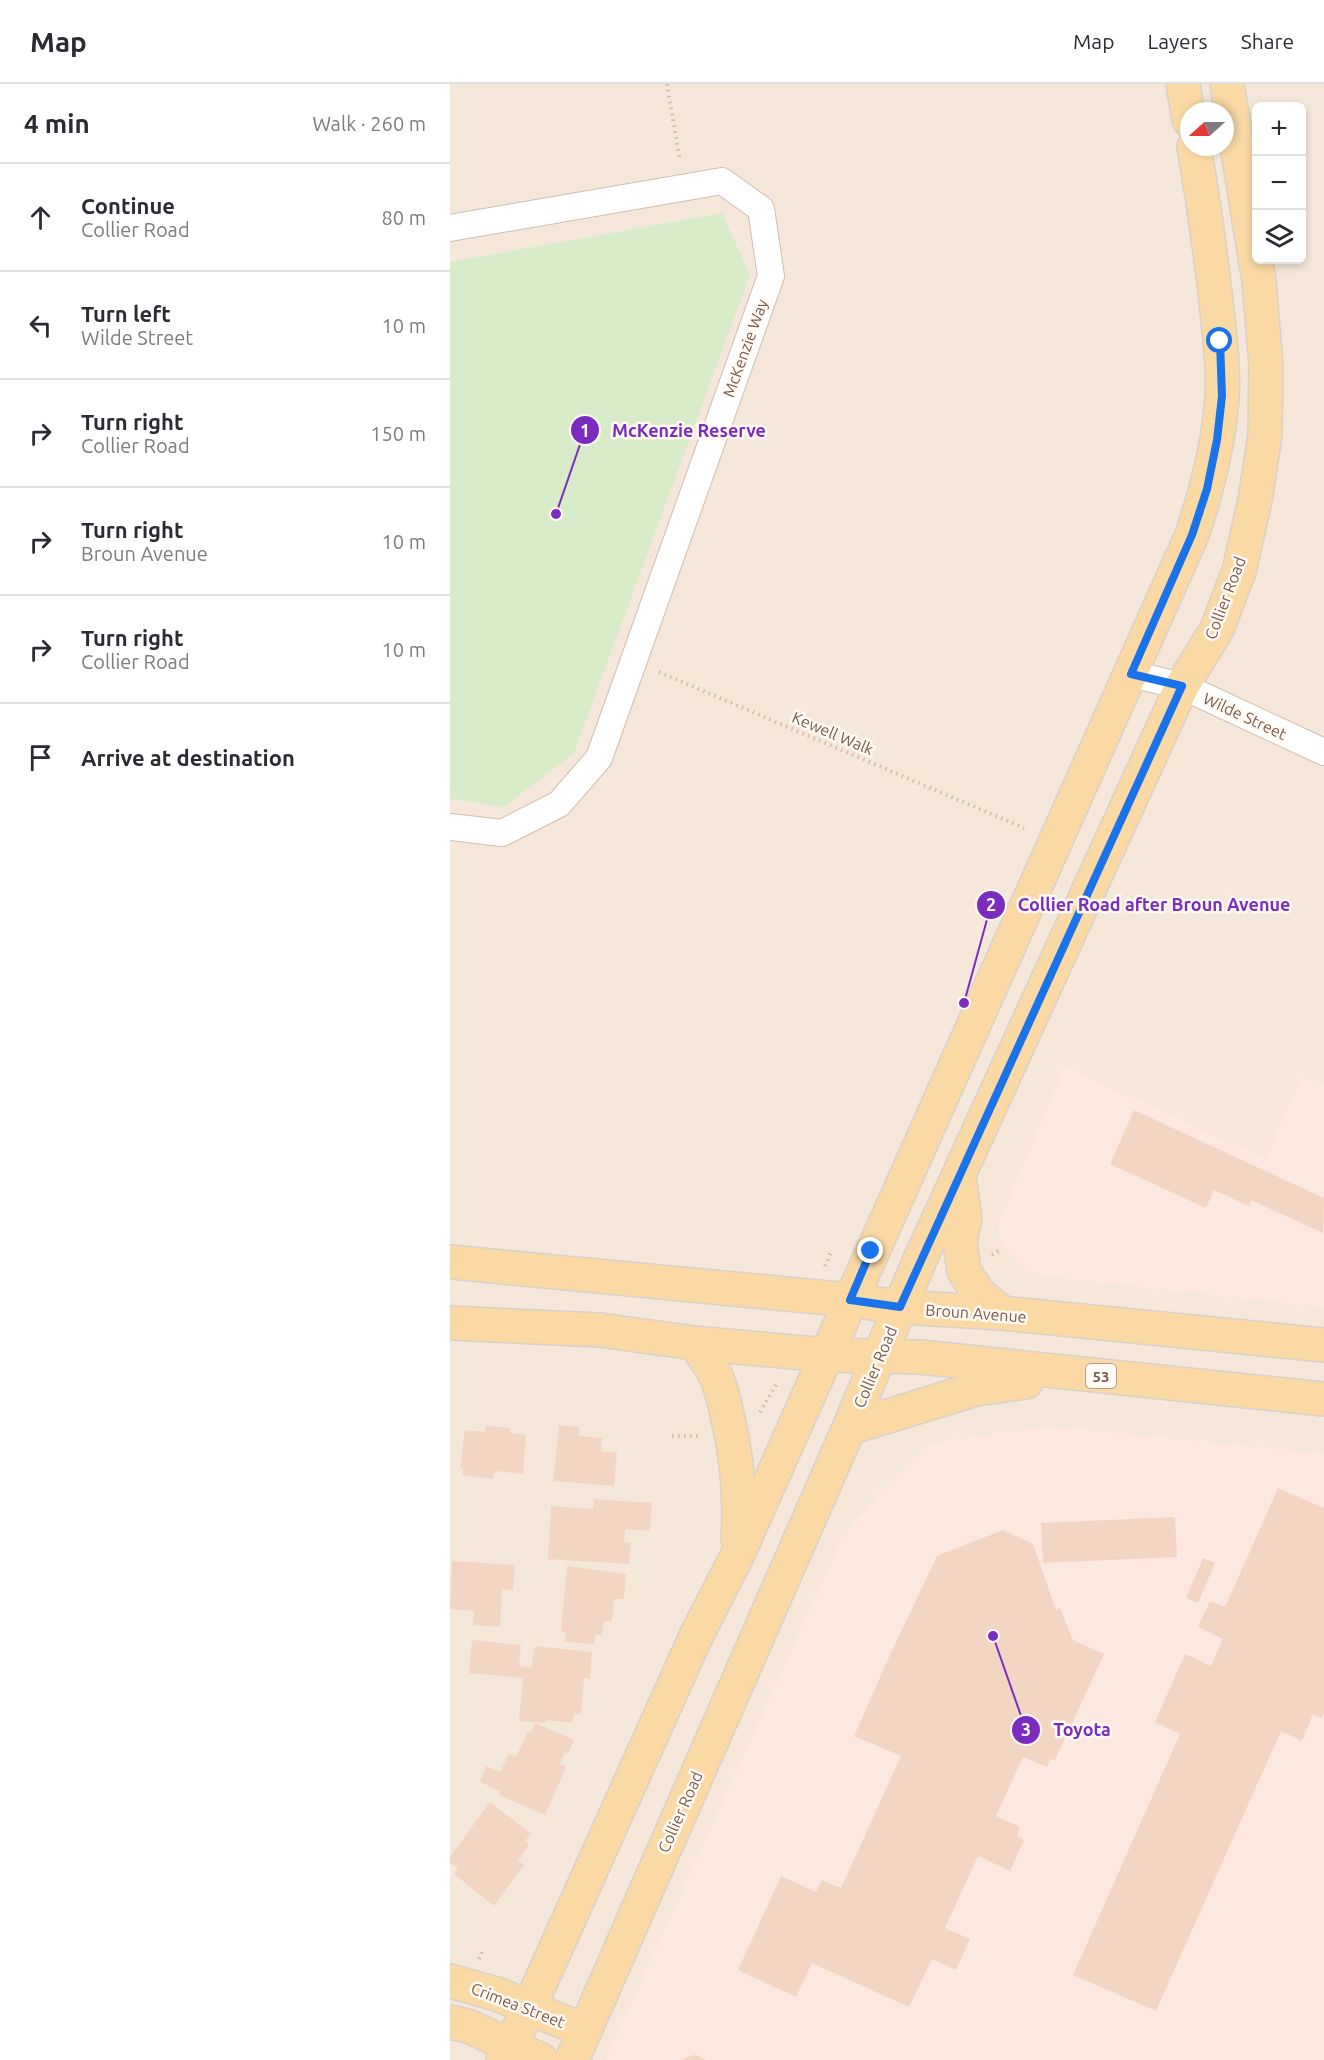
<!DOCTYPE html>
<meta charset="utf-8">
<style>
:root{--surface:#fff;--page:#f2f2f3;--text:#2b2b33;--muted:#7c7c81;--line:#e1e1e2}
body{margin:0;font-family:Ubuntu,sans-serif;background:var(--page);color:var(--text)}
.controls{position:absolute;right:18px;top:18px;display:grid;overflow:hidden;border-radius:9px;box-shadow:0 3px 9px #0003}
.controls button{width:54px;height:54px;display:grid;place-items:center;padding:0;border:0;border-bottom:2px solid var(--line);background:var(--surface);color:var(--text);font:30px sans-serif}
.compass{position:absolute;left:730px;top:18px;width:54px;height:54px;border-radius:50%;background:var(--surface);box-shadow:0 3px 9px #0003;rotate:249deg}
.stop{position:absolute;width:18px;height:18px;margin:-14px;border:4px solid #1a73e8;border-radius:50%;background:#fff}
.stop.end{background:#1a73e8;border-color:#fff;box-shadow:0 2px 6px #0008}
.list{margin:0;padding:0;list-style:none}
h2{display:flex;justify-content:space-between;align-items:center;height:78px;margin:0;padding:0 24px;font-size:26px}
h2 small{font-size:20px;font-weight:400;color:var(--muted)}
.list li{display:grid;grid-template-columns:39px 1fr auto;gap:18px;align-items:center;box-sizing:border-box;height:108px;padding:0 24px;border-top:2px solid var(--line)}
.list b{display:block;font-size:22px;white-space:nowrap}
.list p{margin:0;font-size:20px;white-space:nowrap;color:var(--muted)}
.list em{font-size:20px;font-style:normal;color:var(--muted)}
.icon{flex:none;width:33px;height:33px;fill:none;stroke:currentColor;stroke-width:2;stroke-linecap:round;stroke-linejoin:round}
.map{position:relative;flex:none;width:874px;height:1976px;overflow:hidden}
header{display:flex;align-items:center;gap:36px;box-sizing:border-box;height:84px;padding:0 30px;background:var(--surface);border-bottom:2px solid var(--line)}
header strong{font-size:28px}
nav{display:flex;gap:33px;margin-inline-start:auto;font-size:21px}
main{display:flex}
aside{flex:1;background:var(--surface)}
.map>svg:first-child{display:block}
</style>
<header>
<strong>Map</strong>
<nav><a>Map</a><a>Layers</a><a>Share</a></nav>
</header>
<main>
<aside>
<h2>4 min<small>Walk · 260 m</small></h2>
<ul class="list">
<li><svg class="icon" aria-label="ahead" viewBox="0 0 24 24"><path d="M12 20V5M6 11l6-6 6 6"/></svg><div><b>Continue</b><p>Collier Road</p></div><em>80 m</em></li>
<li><svg class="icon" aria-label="left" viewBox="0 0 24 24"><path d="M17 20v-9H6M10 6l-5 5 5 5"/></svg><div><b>Turn left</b><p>Wilde Street</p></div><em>10 m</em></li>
<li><svg class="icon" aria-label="right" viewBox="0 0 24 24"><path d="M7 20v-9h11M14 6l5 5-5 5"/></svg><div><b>Turn right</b><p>Collier Road</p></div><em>150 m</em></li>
<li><svg class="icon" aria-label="right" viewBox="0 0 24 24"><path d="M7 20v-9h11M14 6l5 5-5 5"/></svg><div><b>Turn right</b><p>Broun Avenue</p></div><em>10 m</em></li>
<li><svg class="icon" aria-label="right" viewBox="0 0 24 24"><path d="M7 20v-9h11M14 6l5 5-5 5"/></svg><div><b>Turn right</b><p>Collier Road</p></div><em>10 m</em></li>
<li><svg class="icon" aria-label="arrive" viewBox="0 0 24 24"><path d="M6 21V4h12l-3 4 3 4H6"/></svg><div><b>Arrive at destination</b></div></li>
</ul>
</aside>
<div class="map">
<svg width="874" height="1976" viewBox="0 0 874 1976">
<rect width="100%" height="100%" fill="#fdf6ec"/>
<path fill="#f5e8da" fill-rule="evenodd" d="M0,0H874V1976H0ZM806,22H852V176H806ZM739,27H775V63H739Z"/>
<path fill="#fde8e0" d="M615,983L816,1076L850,995L874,999V1223L602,1193L574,1185L559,1170L548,1153L550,1136Z
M598,1342L874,1370V1976H156L392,1455L407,1435L467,1370L484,1359Z"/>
<path fill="#d8ecc9" d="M272,129L300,191L124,669L54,723L0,715V178Z"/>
<path fill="#f3d5c3" d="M684,1026L874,1114L873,1149L801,1116L799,1122L764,1106L756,1124L660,1080Z
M109,1341L129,1343V1352L152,1354L151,1367L167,1369L164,1402L103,1397Z
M36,1342L60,1344V1349L76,1351L73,1390L45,1387L43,1395L12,1391L13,1384H10L15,1346L35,1348Z
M828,1404L874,1424V1629L872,1634L863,1630L852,1657L831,1647L706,1927L623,1891L730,1650L705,1638L735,1570L761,1582L773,1555L748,1543L760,1517L775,1523Z
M144,1415L202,1419L200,1447L175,1445L174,1458L181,1459L179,1480L98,1475L101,1422L143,1425Z
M725,1433L727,1473L593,1479L591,1439Z
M553,1446L583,1460L606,1526L610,1524L623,1556L654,1570L605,1676L601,1675L597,1683L573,1673L546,1732L570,1743L567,1752L574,1756L560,1787L528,1772L495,1844L520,1855L506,1886L482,1875L459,1923L362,1879L346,1913L288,1886L331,1792L366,1808L372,1796L391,1804L451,1672L404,1652L439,1573L487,1472Z
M753,1474L765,1479L748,1519L736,1514Z
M2,1477L65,1481L63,1506L52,1505L50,1543L23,1541L24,1527L0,1525Z
M117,1482L176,1490L174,1515H164L162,1537H154L152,1551H145L144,1560L115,1558L116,1548L111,1547Z
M22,1556L71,1561L69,1582L81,1584L85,1562L142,1568L140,1594H134L131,1630L124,1629L122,1639L97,1636L95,1639L69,1637L73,1594L19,1589Z
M85,1639L124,1656L118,1670L115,1668L110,1680L116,1683L95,1731L49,1711L50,1707L30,1698L36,1682L50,1688L59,1670L66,1673L78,1647L81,1648Z
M40,1718L81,1750L75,1757L79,1761L68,1776L74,1781L44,1822L4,1790L8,1785L0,1779V1773Z
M245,1971L256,1976H233L234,1974Z"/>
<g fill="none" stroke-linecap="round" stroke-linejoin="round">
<defs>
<path id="street" d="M0,144L272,97L311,125L321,192L149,674L109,720L52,749L0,743
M681,590L732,602L874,668"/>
<path id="primary" d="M733,0L739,36
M509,1092L515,1134L510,1158L514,1187L529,1210L552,1229
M0,1178L400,1216L450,1223L552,1229L874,1261
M0,1239L150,1246L244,1259L376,1271L470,1273L874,1315
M244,1259C254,1272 265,1286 270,1303C273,1311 275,1321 277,1330C287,1372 291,1412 288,1455
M399,1344L526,1305L576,1298
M0,1897L47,1910L135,1947
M0,1938L18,1942L91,1976
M53,1976L79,1924L247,1550L287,1472L742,451C757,406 769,361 772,313C774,281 769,248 766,217C760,165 753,114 744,63
M122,1976L399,1344L469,1178L732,602L767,545L789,487L805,416L815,351L816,282L809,197L777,0"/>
</defs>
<use href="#street" stroke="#d1beb0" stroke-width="28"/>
<use href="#primary" stroke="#dad1cd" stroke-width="36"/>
<path stroke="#d9b8a5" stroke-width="4" stroke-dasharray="1.5 4.5" stroke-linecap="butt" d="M217,0L230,77
M209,588L574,744
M542,1171L550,1166
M375,1182L382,1166
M310,1328L327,1299
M222,1352H252
M29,1875L33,1865"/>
<use href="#street" stroke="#fff" stroke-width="26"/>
<use href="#primary" stroke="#fbd9a5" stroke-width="33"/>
</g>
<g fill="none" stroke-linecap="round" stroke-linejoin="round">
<path stroke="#1a73e8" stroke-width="8" d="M421,1167L400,1216L450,1223L732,602L681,590L742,451L757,405L767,356L772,312L770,257"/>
</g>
<g text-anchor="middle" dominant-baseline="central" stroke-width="5" stroke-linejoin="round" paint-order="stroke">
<rect fill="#fffaf3" stroke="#a28b7f" stroke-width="1.5" x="636" y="1280" width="30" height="24" rx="4.5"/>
<g font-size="15" font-weight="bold" fill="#7a5c4d">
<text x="651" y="1292">53</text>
</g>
<g font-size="16" fill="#7a5c4d" stroke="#fffaf3">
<text transform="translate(295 264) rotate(-70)">McKenzie Way</text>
<text transform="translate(775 514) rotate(-69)">Collier Road</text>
<text transform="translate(795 632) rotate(25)">Wilde Street</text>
<text transform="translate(383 649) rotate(23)">Kewell Walk</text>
<text transform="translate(526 1229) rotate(4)">Broun Avenue</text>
<text transform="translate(425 1283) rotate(-67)">Collier Road</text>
<text transform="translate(230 1728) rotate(-66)">Collier Road</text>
<text transform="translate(68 1921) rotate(21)">Crimea Street</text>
</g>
</g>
<path fill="none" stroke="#7b2cbf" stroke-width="2" d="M106 430L135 346M514 919L541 821M543 1552L576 1646"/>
<g fill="#7b2cbf" stroke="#fffaf3" stroke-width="2">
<circle cx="106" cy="430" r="6"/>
<circle cx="514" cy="919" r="6"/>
<circle cx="543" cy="1552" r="6"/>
<circle cx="135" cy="346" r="15"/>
<circle cx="541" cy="821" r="15"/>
<circle cx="576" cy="1646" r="15"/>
</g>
<g font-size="18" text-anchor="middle" font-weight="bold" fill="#fff">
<text x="135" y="353">1</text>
<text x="541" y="827">2</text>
<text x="576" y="1652">3</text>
</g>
<g font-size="18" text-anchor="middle" font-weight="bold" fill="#7b2cbf" stroke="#fffaf3" stroke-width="5" stroke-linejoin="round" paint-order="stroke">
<text x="239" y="353">McKenzie Reserve</text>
<text x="704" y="827">Collier Road after Broun Avenue</text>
<text x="632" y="1652">Toyota</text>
</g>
</svg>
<div class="controls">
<button>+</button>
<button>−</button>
<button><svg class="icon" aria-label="layers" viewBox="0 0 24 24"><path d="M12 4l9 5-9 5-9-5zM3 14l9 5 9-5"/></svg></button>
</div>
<svg class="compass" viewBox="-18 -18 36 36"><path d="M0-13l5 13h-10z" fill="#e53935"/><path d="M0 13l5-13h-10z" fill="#7c7c81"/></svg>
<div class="stop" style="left:770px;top:257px"></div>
<div class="stop end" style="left:421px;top:1167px"></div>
</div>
</main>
